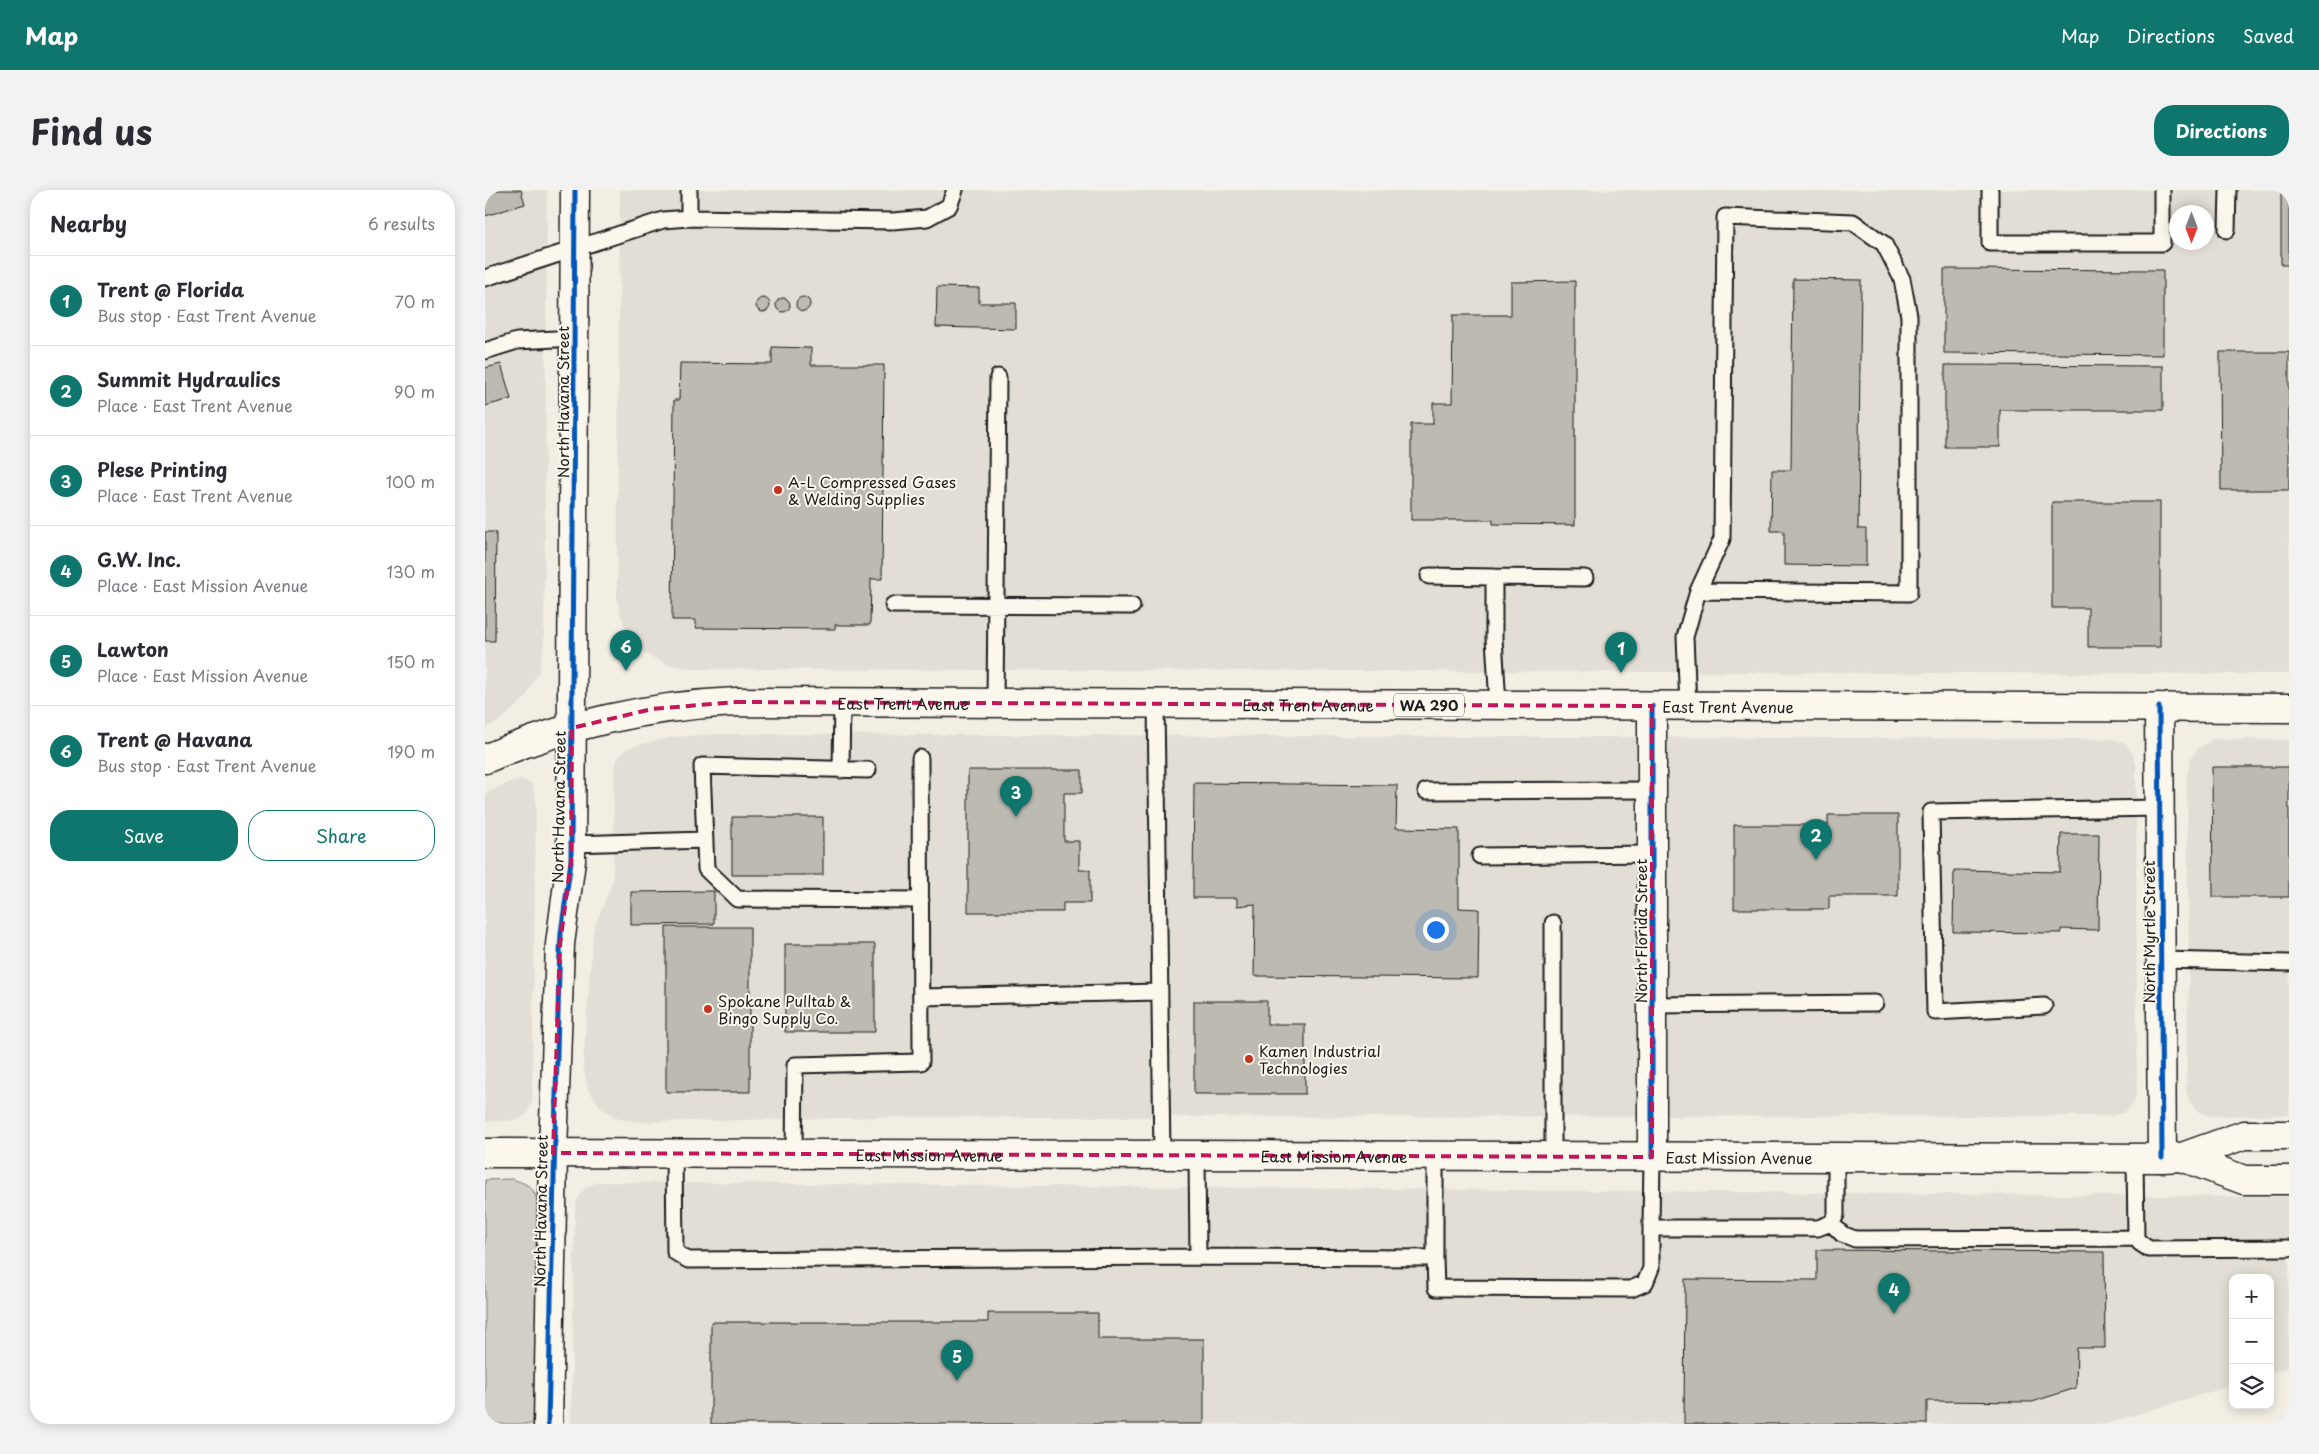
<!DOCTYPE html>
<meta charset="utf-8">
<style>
:root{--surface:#fff;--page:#f2f2f3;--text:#2b2b33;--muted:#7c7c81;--line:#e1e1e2;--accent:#0f766e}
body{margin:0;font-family:"Playpen Sans",sans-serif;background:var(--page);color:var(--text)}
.controls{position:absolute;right:15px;bottom:15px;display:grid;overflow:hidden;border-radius:10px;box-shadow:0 2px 12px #0003}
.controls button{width:45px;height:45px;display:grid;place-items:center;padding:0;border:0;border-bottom:1px solid var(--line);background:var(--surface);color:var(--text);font:25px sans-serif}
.compass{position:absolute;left:1684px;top:15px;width:45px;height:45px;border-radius:50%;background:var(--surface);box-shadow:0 2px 12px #0003;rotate:180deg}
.you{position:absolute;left:950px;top:739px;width:18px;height:18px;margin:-12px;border:4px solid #fff;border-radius:50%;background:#1a73e8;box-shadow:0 0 0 8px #1a73e833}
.badge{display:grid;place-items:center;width:32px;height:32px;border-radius:50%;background:var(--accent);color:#fff;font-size:16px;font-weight:700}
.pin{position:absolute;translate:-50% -41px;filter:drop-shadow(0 1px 2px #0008)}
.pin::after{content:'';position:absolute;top:26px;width:18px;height:15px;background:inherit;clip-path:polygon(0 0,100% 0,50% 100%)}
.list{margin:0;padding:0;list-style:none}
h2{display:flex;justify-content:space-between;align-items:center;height:65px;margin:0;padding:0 20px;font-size:21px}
h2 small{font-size:16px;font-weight:400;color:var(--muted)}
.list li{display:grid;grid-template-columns:32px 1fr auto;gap:15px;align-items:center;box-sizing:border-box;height:90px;padding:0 20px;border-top:1px solid var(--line)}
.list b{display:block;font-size:19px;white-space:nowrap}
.list p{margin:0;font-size:16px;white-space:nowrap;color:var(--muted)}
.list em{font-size:16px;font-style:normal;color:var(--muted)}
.actions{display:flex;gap:10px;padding:15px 20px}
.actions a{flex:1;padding:11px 0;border:1px solid var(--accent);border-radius:20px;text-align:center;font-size:18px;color:var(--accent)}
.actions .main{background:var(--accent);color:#fff}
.icon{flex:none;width:28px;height:28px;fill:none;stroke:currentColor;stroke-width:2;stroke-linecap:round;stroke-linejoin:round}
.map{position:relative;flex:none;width:1804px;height:1234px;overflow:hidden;border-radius:20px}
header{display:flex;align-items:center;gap:30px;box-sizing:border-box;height:70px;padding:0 25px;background:var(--accent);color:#fff}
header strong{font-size:24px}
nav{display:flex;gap:28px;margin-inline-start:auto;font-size:18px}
.intro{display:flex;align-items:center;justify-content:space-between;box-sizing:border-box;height:120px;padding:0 30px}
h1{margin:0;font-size:35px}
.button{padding:12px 22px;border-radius:20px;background:var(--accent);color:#fff;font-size:18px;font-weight:700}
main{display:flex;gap:30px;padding:0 30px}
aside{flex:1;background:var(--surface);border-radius:20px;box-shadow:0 2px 12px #0003}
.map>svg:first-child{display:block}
</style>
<header>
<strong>Map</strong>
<nav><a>Map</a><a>Directions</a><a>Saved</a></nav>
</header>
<div class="intro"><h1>Find us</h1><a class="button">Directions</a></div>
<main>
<aside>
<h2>Nearby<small>6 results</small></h2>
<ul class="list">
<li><span class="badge">1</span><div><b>Trent @ Florida</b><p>Bus stop · East Trent Avenue</p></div><em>70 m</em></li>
<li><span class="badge">2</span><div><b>Summit Hydraulics</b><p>Place · East Trent Avenue</p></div><em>90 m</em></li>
<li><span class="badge">3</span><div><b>Plese Printing</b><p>Place · East Trent Avenue</p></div><em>100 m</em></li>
<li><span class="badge">4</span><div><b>G.W. Inc.</b><p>Place · East Mission Avenue</p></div><em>130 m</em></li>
<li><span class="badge">5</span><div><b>Lawton</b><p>Place · East Mission Avenue</p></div><em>150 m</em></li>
<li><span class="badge">6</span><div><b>Trent @ Havana</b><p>Bus stop · East Trent Avenue</p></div><em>190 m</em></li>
</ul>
<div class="actions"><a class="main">Save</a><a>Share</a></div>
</aside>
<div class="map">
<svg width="1804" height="1234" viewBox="0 0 1804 1234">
<rect width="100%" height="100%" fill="#f2eee4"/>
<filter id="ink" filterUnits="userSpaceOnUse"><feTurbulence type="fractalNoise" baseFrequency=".02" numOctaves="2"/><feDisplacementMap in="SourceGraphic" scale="10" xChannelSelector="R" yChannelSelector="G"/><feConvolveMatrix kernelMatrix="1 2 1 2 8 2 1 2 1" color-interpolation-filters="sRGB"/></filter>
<g filter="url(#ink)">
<path fill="#e2ded5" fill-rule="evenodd" d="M0,0H62L59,453L54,481L40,508L17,529L0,539Z
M135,0H1804V484L211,479L183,475L157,462L140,438L132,411ZM1692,22H1722V52H1692Z
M234,544L1628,549L1640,553L1647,562L1651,574L1652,902L1648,913L1640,922L1626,926L412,927L156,932L134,929L116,918L103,899L98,875L108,741L128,690L129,578L134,566L142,558L187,547Z
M1728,549L1804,550V925L1724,926L1714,922L1705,912L1701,901L1704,790L1702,585L1706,567L1715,557Z
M37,589L47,594L51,609L47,911L42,923L33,930L0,932V604L25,592Z
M112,992L1804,1007V1177L1785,1183V1088H1748V1195L1620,1234H86L90,1021L92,1010L100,998Z"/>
<path fill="#d2cfc6" stroke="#777671" d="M27,989C46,995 50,998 54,1019L51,1234H0V990Z"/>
<path fill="#bdbab1" stroke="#1c1c1c" d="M0,0H36L40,14L0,26Z
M1796,0H1804V75H1796Z
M1459,79L1678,80V165L1459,163Z
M1308,89L1376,90L1373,339H1381V376L1299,375V341H1286L1287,280H1306Z
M1090,91V335L1008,334V330H926V234H948V213H967L968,125H1026V92Z
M452,97L494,98V113H531V139L451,137Z
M311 114a7 7 0 1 1 14 0a7 7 0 1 1-14 0Z
M291 115a7 7 0 1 1 14 0a7 7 0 1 1-14 0Z
M271 115a7 7 0 1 1 14 0a7 7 0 1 1-14 0Z
M287,157L326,158V175H399L397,389H386L385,435H350V439L211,438V430H187L189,210H194L195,173L287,174Z
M1735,162H1804V300H1736Z
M16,174L26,209L0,216V178Z
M1460,175L1678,176V220H1515V257H1460Z
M1567,312H1675V457H1603V418H1567Z
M0,342H11L10,451H0Z
M1727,577H1804V707H1728Z
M483,580H597V603H579V651H594V680H605V713H578V722H483Z
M709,593L912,595L911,638L974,639V718L994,719L993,788L769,786L770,714L752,716V708H708Z
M1343,625H1413V706H1344V719H1249V635H1343Z
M247,627H338V685H247Z
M1576,644H1614L1613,740L1576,739V743L1468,742L1469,680L1575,682Z
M229,701V734L146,735V702Z
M181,737H265V902H181Z
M300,754H390V842H300Z
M709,811H782V834H820V904H709Z
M1332,1060L1619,1062L1620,1158H1592L1591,1198L1547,1212L1442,1211V1234H1199L1200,1089L1332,1090Z
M503,1123H613V1149H719V1234H226V1132H503Z"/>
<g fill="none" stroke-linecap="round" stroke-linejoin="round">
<defs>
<path id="lane" d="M1505,0V53H1677V0
M204,28V0
M1742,40L1743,0
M0,88L178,30L204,28L408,31L442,28L464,16L470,0
M0,161L32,151L90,148
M944,386L1009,387
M408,415L647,416
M510,513L513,187
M671,513L677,966
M1013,515L1009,448V387L1100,388
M1203,516L1200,447L1213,401L1237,349L1240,27L1368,32L1399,54L1417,89L1424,126V403L1213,401
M356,580L357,512
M383,580L217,576L221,679L252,709L436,710
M941,601L1167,600
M86,654L220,650
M995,666L1167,664
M1068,733V967
M1676,770L1804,773
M436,807L675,802
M1167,815L1390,813
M1559,816L1450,822L1446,622L1675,618
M189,964L190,1062L203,1070L713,1067L712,966
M309,964L310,875L436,872L435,568
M1167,967L1166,1038H1333L1346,1033L1351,1025V967
M1650,968L1651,1048L1655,1053L1664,1059L1804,1058
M1346,1033L1357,1044L1370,1049L1651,1048
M713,1067L950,1068V966
M950,1068L951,1098L1146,1099L1160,1093L1166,1078V1038"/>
<path id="street" d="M1674,517L1677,968
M1167,967V516
M63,1234L68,963"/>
<path id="secondary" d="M68,963L75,754L86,671L90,0"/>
<g id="primary">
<path id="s1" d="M0,569C82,534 162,516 251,512L1804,518"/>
<path id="s2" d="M0,963L1677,968L1697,967L1759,945H1804"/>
<path d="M1697,967L1759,990H1804"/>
</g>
</defs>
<use href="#lane" stroke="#1c1c1c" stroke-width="19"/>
<use href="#street" stroke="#1c1c1c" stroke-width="31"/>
<use href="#secondary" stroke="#1c1c1c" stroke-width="31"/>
<use href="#primary" stroke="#1c1c1c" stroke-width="31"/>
<use href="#lane" stroke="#fbf7ec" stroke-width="15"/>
<use href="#street" stroke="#fbf7ec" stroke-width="28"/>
<use href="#secondary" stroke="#fbf7ec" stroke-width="28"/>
<use href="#primary" stroke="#fbf7ec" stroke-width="28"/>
<defs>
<path id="cycleway" d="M1674,517L1677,968
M1167,967V516
M63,1234L74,782L76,743L86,671L90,0"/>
</defs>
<use href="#cycleway" stroke="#fbf7ec" stroke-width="8"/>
<use href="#cycleway" stroke="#0057b8" stroke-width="5"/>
</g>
</g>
<path fill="none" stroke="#c2185b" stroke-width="4" stroke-dasharray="10 6" stroke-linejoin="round" d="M251,512L1167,516V967L68,963L75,754L86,671L87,538L167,519Z"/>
<g fill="#c8321e" stroke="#fbf7ec" stroke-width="2">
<circle cx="293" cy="300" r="5"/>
<circle cx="223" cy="819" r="5"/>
<circle cx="764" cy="869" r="5"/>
</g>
<g text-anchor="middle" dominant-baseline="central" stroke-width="4" stroke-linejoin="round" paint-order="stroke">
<rect fill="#fbf7ec" stroke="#5f5e5a" stroke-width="1" x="909" y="503.5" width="70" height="23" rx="4"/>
<g font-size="14" font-weight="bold" fill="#1c1c1c">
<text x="944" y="515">WA 290</text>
</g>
<g font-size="15" fill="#1c1c1c" stroke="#fbf7ec">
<text transform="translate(77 212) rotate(-90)">North Havana Street</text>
<text stroke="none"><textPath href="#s1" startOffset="426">East Trent Avenue</textPath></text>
<text stroke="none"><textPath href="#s1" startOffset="831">East Trent Avenue</textPath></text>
<text stroke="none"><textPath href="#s1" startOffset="1251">East Trent Avenue</textPath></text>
<text transform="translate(73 617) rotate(-89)">North Havana Street</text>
<text transform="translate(1155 741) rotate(-90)">North Florida Street</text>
<text transform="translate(1663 742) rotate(-90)">North Myrtle Street</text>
<text stroke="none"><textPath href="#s2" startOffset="444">East Mission Avenue</textPath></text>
<text stroke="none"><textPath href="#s2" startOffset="849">East Mission Avenue</textPath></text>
<text stroke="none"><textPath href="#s2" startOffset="1254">East Mission Avenue</textPath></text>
<text transform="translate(55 1021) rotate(-89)">North Havana Street</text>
</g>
<g font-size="15" fill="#1c1c1c" stroke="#fbf7ec" text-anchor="start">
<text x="303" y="291">A-L Compressed Gases<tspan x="303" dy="17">&amp; Welding Supplies</tspan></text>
<text x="233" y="810">Spokane Pulltab &amp;<tspan x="233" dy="17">Bingo Supply Co.</tspan></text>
<text x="774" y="860">Kamen Industrial<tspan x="774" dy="17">Technologies</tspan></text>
</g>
</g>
</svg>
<div class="controls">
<button>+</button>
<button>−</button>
<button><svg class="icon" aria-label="layers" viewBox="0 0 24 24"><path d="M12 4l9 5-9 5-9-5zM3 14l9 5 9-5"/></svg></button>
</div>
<svg class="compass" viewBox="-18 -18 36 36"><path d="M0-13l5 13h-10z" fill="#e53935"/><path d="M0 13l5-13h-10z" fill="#7c7c81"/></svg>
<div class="you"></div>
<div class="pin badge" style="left:1136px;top:483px">1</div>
<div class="pin badge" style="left:1331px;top:670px">2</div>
<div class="pin badge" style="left:531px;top:627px">3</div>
<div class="pin badge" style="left:1409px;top:1124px">4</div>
<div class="pin badge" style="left:472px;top:1191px">5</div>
<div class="pin badge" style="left:141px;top:481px">6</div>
</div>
</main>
